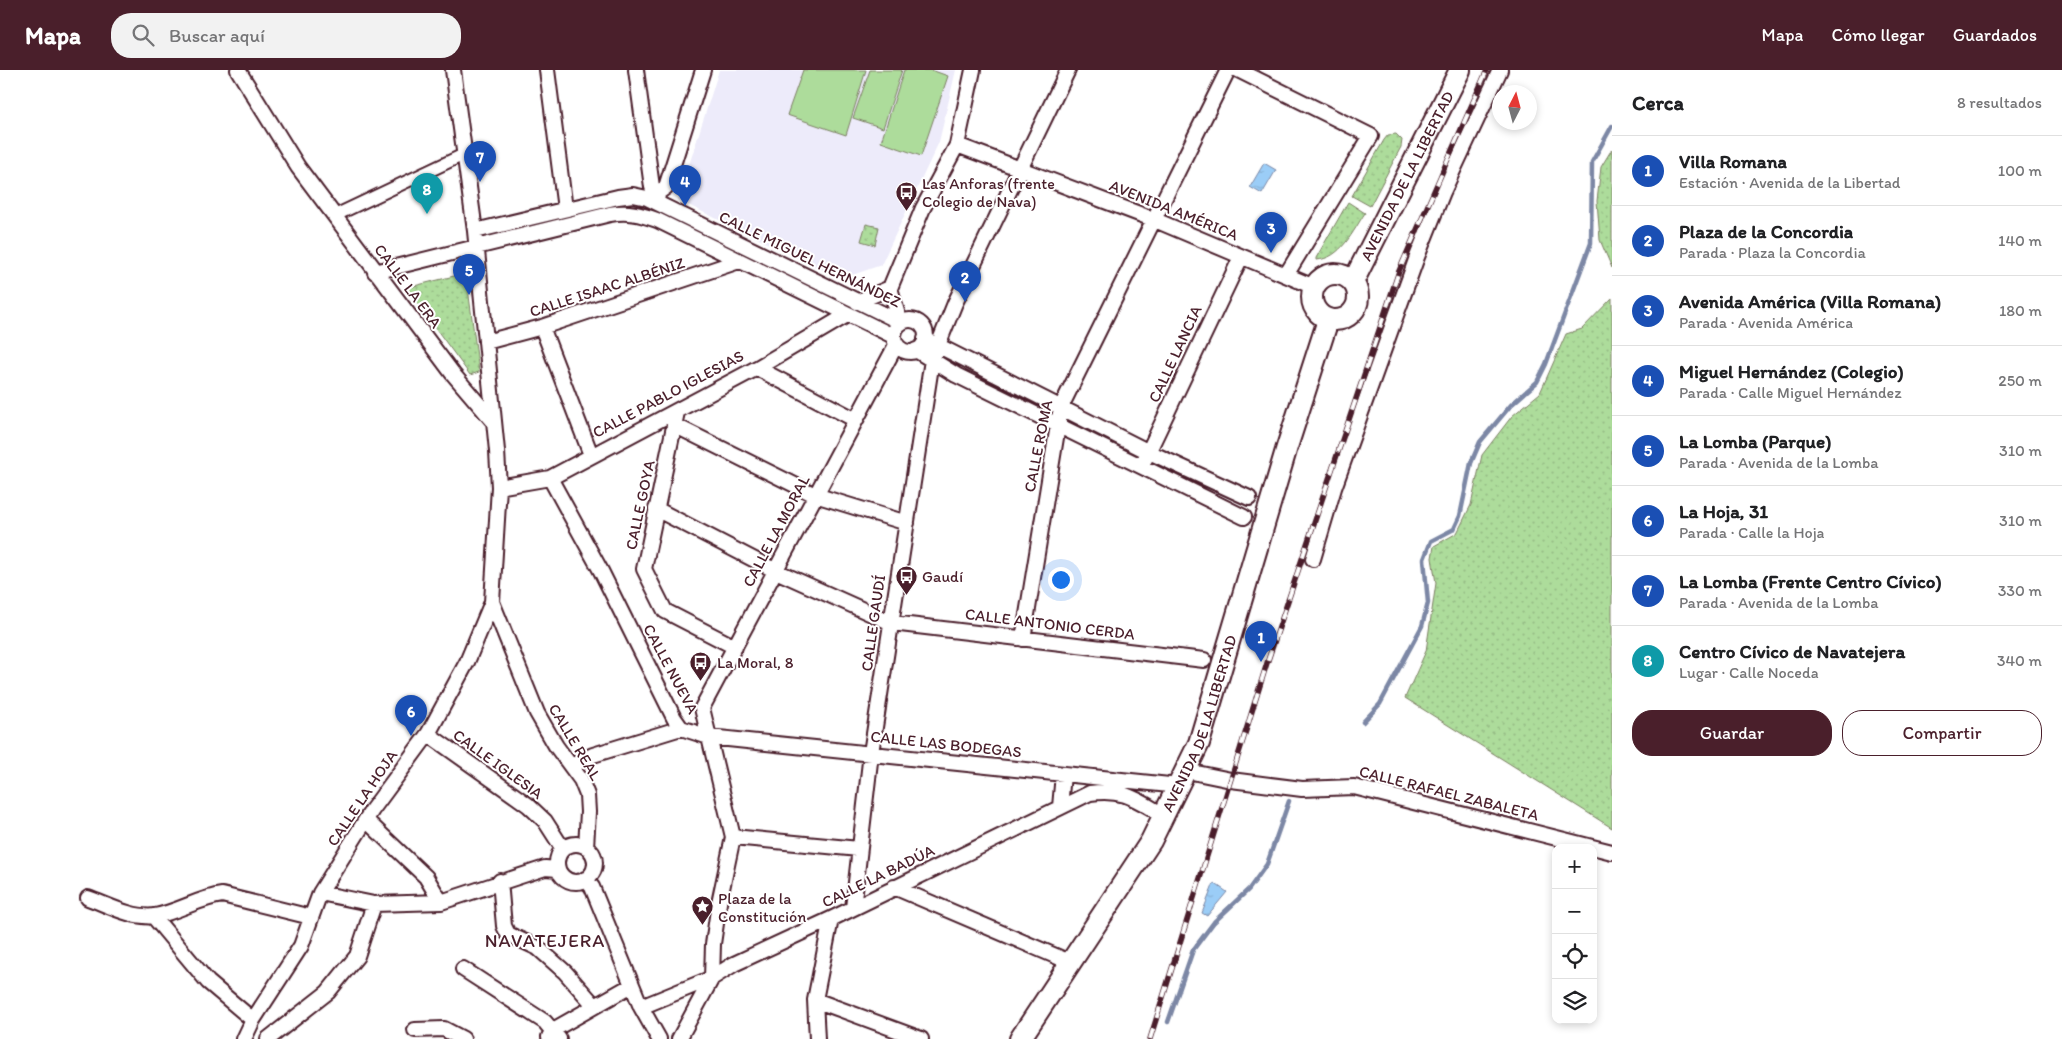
<!DOCTYPE html>
<html lang="es">
<meta charset="utf-8">
<style>
:root{--surface:#fff;--page:#f2f2f2;--text:#202124;--muted:#757577;--line:#e0e0e0;--accent:#4a1f2b}
body{margin:0;font-family:Itim,sans-serif;background:var(--page);color:var(--text)}
.controls{position:absolute;right:15px;bottom:15px;display:grid;overflow:hidden;border-radius:10px;box-shadow:0 2px 8px #0003}
.controls button{width:45px;height:45px;display:grid;place-items:center;padding:0;border:0;border-bottom:1px solid var(--line);background:var(--surface);color:var(--text);font:25px sans-serif}
.compass{position:absolute;left:1492px;top:15px;width:45px;height:45px;border-radius:50%;background:var(--surface);box-shadow:0 2px 8px #0003;rotate:6deg}
.you{position:absolute;left:1060px;top:509px;width:18px;height:18px;margin:-12px;border:4px solid #fff;border-radius:50%;background:#1a73e8;box-shadow:0 0 0 8px #1a73e833}
.badge{display:grid;place-items:center;width:32px;height:32px;border-radius:50%;background:var(--accent);color:#fff;font-size:16px;font-weight:700}
.pin{position:absolute;translate:-50% -41px;filter:drop-shadow(0 1px 2px #0008)}
.pin::after{content:'';position:absolute;top:26px;width:18px;height:15px;background:inherit;clip-path:polygon(0 0,100% 0,50% 100%)}
.list{margin:0;padding:0;list-style:none}
h2{display:flex;justify-content:space-between;align-items:center;height:65px;margin:0;padding:0 20px;font-size:21px}
h2 small{font-size:16px;font-weight:400;color:var(--muted)}
.list li{display:grid;grid-template-columns:32px 1fr auto;gap:15px;align-items:center;box-sizing:border-box;height:70px;padding:0 20px;border-top:1px solid var(--line)}
.list b{display:block;font-size:19px;white-space:nowrap}
.list p{margin:0;font-size:16px;white-space:nowrap;color:var(--muted)}
.list em{font-size:16px;font-style:normal;color:var(--muted)}
.actions{display:flex;gap:10px;padding:15px 20px}
.actions a{flex:1;padding:11px 0;border:1px solid var(--accent);border-radius:20px;text-align:center;font-size:18px;color:var(--accent)}
.actions .main{background:var(--accent);color:#fff}
.icon{flex:none;width:28px;height:28px;fill:none;stroke:currentColor;stroke-width:2;stroke-linecap:round;stroke-linejoin:round}
.map{position:relative;flex:none;width:1612px;height:969px;overflow:hidden}
header{display:flex;align-items:center;gap:30px;box-sizing:border-box;height:70px;padding:0 25px;background:var(--accent);color:#fff}
header strong{font-size:24px}
nav{display:flex;gap:28px;margin-inline-start:auto;font-size:18px}
.search{width:350px;height:45px;background:var(--page);display:flex;align-items:center;gap:12px;box-sizing:border-box;padding:0 18px;border-radius:20px;color:var(--muted);font-size:19px}
main{display:flex}
aside{flex:1;background:var(--surface)}
.map>svg:first-child{display:block}
</style>
<header>
<strong>Mapa</strong>
<div class="search"><svg class="icon" aria-label="search" viewBox="0 0 24 24"><circle cx="10" cy="10" r="6"/><path d="M15 15l6 6"/></svg>Buscar aquí</div>
<nav><a>Mapa</a><a>Cómo llegar</a><a>Guardados</a></nav>
</header>
<main>
<div class="map">
<svg width="1612" height="969" viewBox="0 0 1612 969">
<defs>
<pattern id="grass-dots" width="8" height="8" patternUnits="userSpaceOnUse" patternTransform="scale(1.25)"><rect width="8" height="8" fill="#addc9b"/><path d="M2 2h.1M6 6h.1" fill="none" stroke="#96bc86" stroke-width="1.8" stroke-linecap="round"/></pattern>
<pattern id="water-ripples" width="26" height="14" patternUnits="userSpaceOnUse" patternTransform="scale(1.25)"><rect width="26" height="14" fill="#9bcdf7"/><path d="M2 4q2-2 4 0t4 0M15 11q2-2 4 0t4 0" fill="none" stroke="#87b0d4"/></pattern>
</defs>
<rect width="100%" height="100%" fill="#fff"/>
<filter id="ink" filterUnits="userSpaceOnUse"><feTurbulence type="fractalNoise" baseFrequency=".02" numOctaves="2"/><feDisplacementMap in="SourceGraphic" scale="10" xChannelSelector="R" yChannelSelector="G"/><feConvolveMatrix kernelMatrix="1 2 1 2 8 2 1 2 1" color-interpolation-filters="sRGB"/></filter>
<g filter="url(#ink)">
<path fill="#edebfa" d="M719,0H956L939,72L881,195L841,209L678,130Z"/>
<path fill="url(#grass-dots)" stroke="#7c7e63" d="M1396,64L1402,70L1401,77L1370,136L1352,126L1384,70L1388,65Z
M1612,79V198L1600,170L1597,131L1601,97Z
M1348,132L1365,143C1353,161 1341,189 1316,190V188Z
M866,154L879,157L875,175L861,171Z
M466,203L479,302L470,305L406,218Z
M1612,228V758L1405,628L1426,581L1436,513L1432,488L1434,476L1457,463L1471,435L1482,385L1512,346L1540,323L1566,264L1582,259Z"/>
<path fill="#addc9b" stroke="#7c7e63" d="M803,0H866L846,65L787,45Z
M870,0H902L883,58L853,48Z
M904,0H931L948,6L921,86L881,72Z"/>
<path fill="url(#water-ripples)" stroke="#7b87a5" d="M1264,93L1276,100L1262,124L1250,117Z
M1214,813L1227,822L1207,846L1202,843Z"/>
<g fill="none" stroke-linecap="round" stroke-linejoin="round">
<path stroke="#7b87a5" stroke-width="4.5" d="M1363,652L1380,634L1422,556L1428,533L1424,489L1431,471L1454,459L1460,446L1471,393L1480,372L1511,335L1537,312L1546,294L1591,173L1592,92L1612,56
M1168,952L1193,880L1214,852L1249,819L1267,794L1289,731"/>
<defs>
<path id="pedestrian" d="M336,145L465,84"/>
<path id="minor" d="M238,0L298,97L453,304L494,352
M547,0L565,139
M636,0L652,117L659,122
M1238,0L1371,66L1286,205
M957,75L1155,150L1314,217
M656,132L659,122L666,117L703,0
M475,161L618,127L633,125L647,128L900,252
M375,202L610,144C628,141 640,144 657,150L893,266
M857,232L890,218
M894 266a16 16 0 1 1 32 0a16 16 0 1 1-32 0Z
M900,252L890,218L923,138L957,75L973,0
M542,257L591,385
M925,269L1149,382L1249,428
M486,272L542,257L739,191
M916,280L956,305L1244,447
M757,298L856,350
M677,342L644,499L665,541L735,577
M674,355L815,425L907,453
M1145,389L1241,187
M550,408L601,501L674,648L681,658L709,667L1179,716
M499,417L550,408L757,298L847,245
M656,439L776,501L892,553L1204,590
M1313,489L1334,418L1417,187L1443,122L1500,0
M492,532L537,643L556,676L581,710L587,725L588,742L586,777
M1023,569L1061,337L1228,0
M428,664L528,735L545,751L563,779
M572,696L593,685L681,658
M1187,701L1231,710L1302,719L1354,717L1612,782
M1060,737L1063,704
M367,751L426,807L441,832
M733,767L859,779
M557 793a19 19 0 1 1 38 0a19 19 0 1 1-38 0Z
M585,809L592,817L641,937L659,969
M500,811L504,856L508,864L538,878L565,902L595,936
M894,817L1072,893
M320,823L374,834L441,832L545,798L558,799
M88,828C108,835 133,849 155,846C178,842 199,828 222,825L311,847
M853,838L871,683L932,290L955,233L1068,0
M153,846L208,912L253,950
M463,899L545,952L559,969
M815,930L921,969
M641,937L712,908L734,894L831,849L1090,723C1124,718 1137,730 1165,746
M415,960L444,959L463,969
M549,967L553,960L632,915
M244,969L253,950L301,876L320,823L372,740L428,664L467,592L492,532L499,417L497,381L475,161L453,0
M268,969L328,922L357,886L374,834
M679,969L712,908L713,874L719,833L733,767L702,638L896,275
M817,969L815,930L831,849"/>
<g id="secondary">
<circle cx="1335" cy="227" r="23"/>
<path id="s1" d="M1353,212L1460,0"/>
<path id="s2" d="M1020,969L1151,771L1199,673L1287,377L1328,250"/>
</g>
</defs>
<use href="#pedestrian" stroke="#4a1f2b" stroke-width="15"/>
<use href="#minor" stroke="#4a1f2b" stroke-width="18"/>
<use href="#secondary" stroke="#4a1f2b" stroke-width="24"/>
<use href="#pedestrian" stroke="#fff" stroke-width="11"/>
<use href="#minor" stroke="#fff" stroke-width="14"/>
<use href="#secondary" stroke="#fff" stroke-width="20"/>
<defs>
<path id="rail" d="M1150,969L1267,593L1399,201L1487,0"/>
</defs>
<use href="#rail" stroke="#4a1f2b" stroke-width="5.5"/>
<use href="#rail" stroke="#fff" stroke-width="4" stroke-dasharray="11" stroke-linecap="butt"/>
</g>
</g>
<defs>
<symbol id="bus-pin" viewBox="-11 -11 22 30"><path d="M0 17L-7.5 6A9.5 9.5 0 1 1 7.5 6Z" fill="#4a1f2b" stroke="#fff"/><path d="M-5-6H5V4H4V6H2V4H-2V6H-4V4H-5ZM-3.5-4V0h7V-4ZM-3.5 1.2v1.5H-2V1.2ZM2 1.2v1.5H3.5V1.2Z" fill="#fff"/></symbol>
<symbol id="sight-pin" viewBox="-11 -11 22 30"><path d="M0 17L-7.5 6A9.5 9.5 0 1 1 7.5 6Z" fill="#4a1f2b" stroke="#fff"/><path d="M0-6L1.8-2.2L6-1.7L2.9 1.2L3.7 5.4L0 3.3L-3.7 5.4L-2.9 1.2L-6-1.7L-1.8-2.2Z" fill="#fff"/></symbol>
</defs>
<g fill-rule="evenodd">
<use href="#bus-pin" x="894" y="110" width="25" height="34"/>
<use href="#bus-pin" x="894" y="494" width="25" height="34"/>
<use href="#bus-pin" x="688" y="580" width="25" height="34"/>
<use href="#sight-pin" x="690" y="824" width="25" height="34"/>
</g>
<g text-anchor="middle" dominant-baseline="central" stroke-width="4" stroke-linejoin="round" paint-order="stroke">
<g font-size="16" fill="#4a1f2b" stroke="#fff">
<text stroke="none"><textPath href="#s1" startOffset="119">AVENIDA DE LA LIBERTAD</textPath></text>
<text transform="translate(1174 140) rotate(22)">AVENIDA AMÉRICA</text>
<text transform="translate(810 189) rotate(26)">CALLE MIGUEL HERNÁNDEZ</text>
<text transform="translate(408 216) rotate(53)">CALLE LA ERA</text>
<text transform="translate(607 217) rotate(-18)">CALLE ISAAC ALBÉNIZ</text>
<text transform="translate(1175 284) rotate(-65)">CALLE LANCIA</text>
<text transform="translate(668 324) rotate(-28)">CALLE PABLO IGLESIAS</text>
<text transform="translate(1038 376) rotate(-79)">CALLE ROMA</text>
<text transform="translate(640 435) rotate(-78)">CALLE GOYA</text>
<text transform="translate(776 461) rotate(-62)">CALLE LA MORAL</text>
<text transform="translate(873 553) rotate(-82)">CALLE GAUDÍ</text>
<text transform="translate(1050 554) rotate(7)">CALLE ANTONIO CERDA</text>
<text transform="translate(671 599) rotate(62)">CALLE NUEVA</text>
<text stroke="none"><textPath href="#s2" startOffset="365">AVENIDA DE LA LIBERTAD</textPath></text>
<text transform="translate(575 672) rotate(59)">CALLE REAL</text>
<text transform="translate(946 674) rotate(6)">CALLE LAS BODEGAS</text>
<text transform="translate(498 694) rotate(36)">CALLE IGLESIA</text>
<text transform="translate(1449 723) rotate(14)">CALLE RAFAEL ZABALETA</text>
<text transform="translate(362 728) rotate(-56)">CALLE LA HOJA</text>
<text transform="translate(878 806) rotate(-26)">CALLE LA BADÚA</text>
</g>
<g font-size="16" fill="#4a1f2b" stroke="#fff" text-anchor="start">
<text x="922" y="113">Las Anforas (frente<tspan x="922" dy="18">Colegio de Nava)</tspan></text>
<text x="922" y="506">Gaudí</text>
<text x="717" y="592">La Moral, 8</text>
<text x="718" y="828">Plaza de la<tspan x="718" dy="18">Constitución</tspan></text>
</g>
<g font-size="19" letter-spacing="1" fill="#4a1f2b" stroke="#fff">
<text x="545" y="870">NAVATEJERA</text>
</g>
</g>
</svg>
<div class="controls">
<button>+</button>
<button>−</button>
<button><svg class="icon" aria-label="locate" viewBox="0 0 24 24"><circle cx="12" cy="12" r="6"/><path d="M12 2v4M12 18v4M2 12h4M18 12h4"/></svg></button>
<button><svg class="icon" aria-label="layers" viewBox="0 0 24 24"><path d="M12 4l9 5-9 5-9-5zM3 14l9 5 9-5"/></svg></button>
</div>
<svg class="compass" viewBox="-18 -18 36 36"><path d="M0-13l5 13h-10z" fill="#e53935"/><path d="M0 13l5-13h-10z" fill="#757577"/></svg>
<div class="you"></div>
<div class="pin badge" style="left:1261px;top:592px;background:#1a4fb4">1</div>
<div class="pin badge" style="left:965px;top:232px;background:#1a4fb4">2</div>
<div class="pin badge" style="left:1271px;top:183px;background:#1a4fb4">3</div>
<div class="pin badge" style="left:685px;top:136px;background:#1a4fb4">4</div>
<div class="pin badge" style="left:469px;top:225px;background:#1a4fb4">5</div>
<div class="pin badge" style="left:411px;top:666px;background:#1a4fb4">6</div>
<div class="pin badge" style="left:480px;top:112px;background:#1a4fb4">7</div>
<div class="pin badge" style="left:427px;top:144px;background:#0f9aa8">8</div>
</div>
<aside>
<h2>Cerca<small>8 resultados</small></h2>
<ul class="list">
<li><span class="badge" style="background:#1a4fb4">1</span><div><b>Villa Romana</b><p>Estación · Avenida de la Libertad</p></div><em>100 m</em></li>
<li><span class="badge" style="background:#1a4fb4">2</span><div><b>Plaza de la Concordia</b><p>Parada · Plaza la Concordia</p></div><em>140 m</em></li>
<li><span class="badge" style="background:#1a4fb4">3</span><div><b>Avenida América (Villa Romana)</b><p>Parada · Avenida América</p></div><em>180 m</em></li>
<li><span class="badge" style="background:#1a4fb4">4</span><div><b>Miguel Hernández (Colegio)</b><p>Parada · Calle Miguel Hernández</p></div><em>250 m</em></li>
<li><span class="badge" style="background:#1a4fb4">5</span><div><b>La Lomba (Parque)</b><p>Parada · Avenida de la Lomba</p></div><em>310 m</em></li>
<li><span class="badge" style="background:#1a4fb4">6</span><div><b>La Hoja, 31</b><p>Parada · Calle la Hoja</p></div><em>310 m</em></li>
<li><span class="badge" style="background:#1a4fb4">7</span><div><b>La Lomba (Frente Centro Cívico)</b><p>Parada · Avenida de la Lomba</p></div><em>330 m</em></li>
<li><span class="badge" style="background:#0f9aa8">8</span><div><b>Centro Cívico de Navatejera</b><p>Lugar · Calle Noceda</p></div><em>340 m</em></li>
</ul>
<div class="actions"><a class="main">Guardar</a><a>Compartir</a></div>
</aside>
</main>
